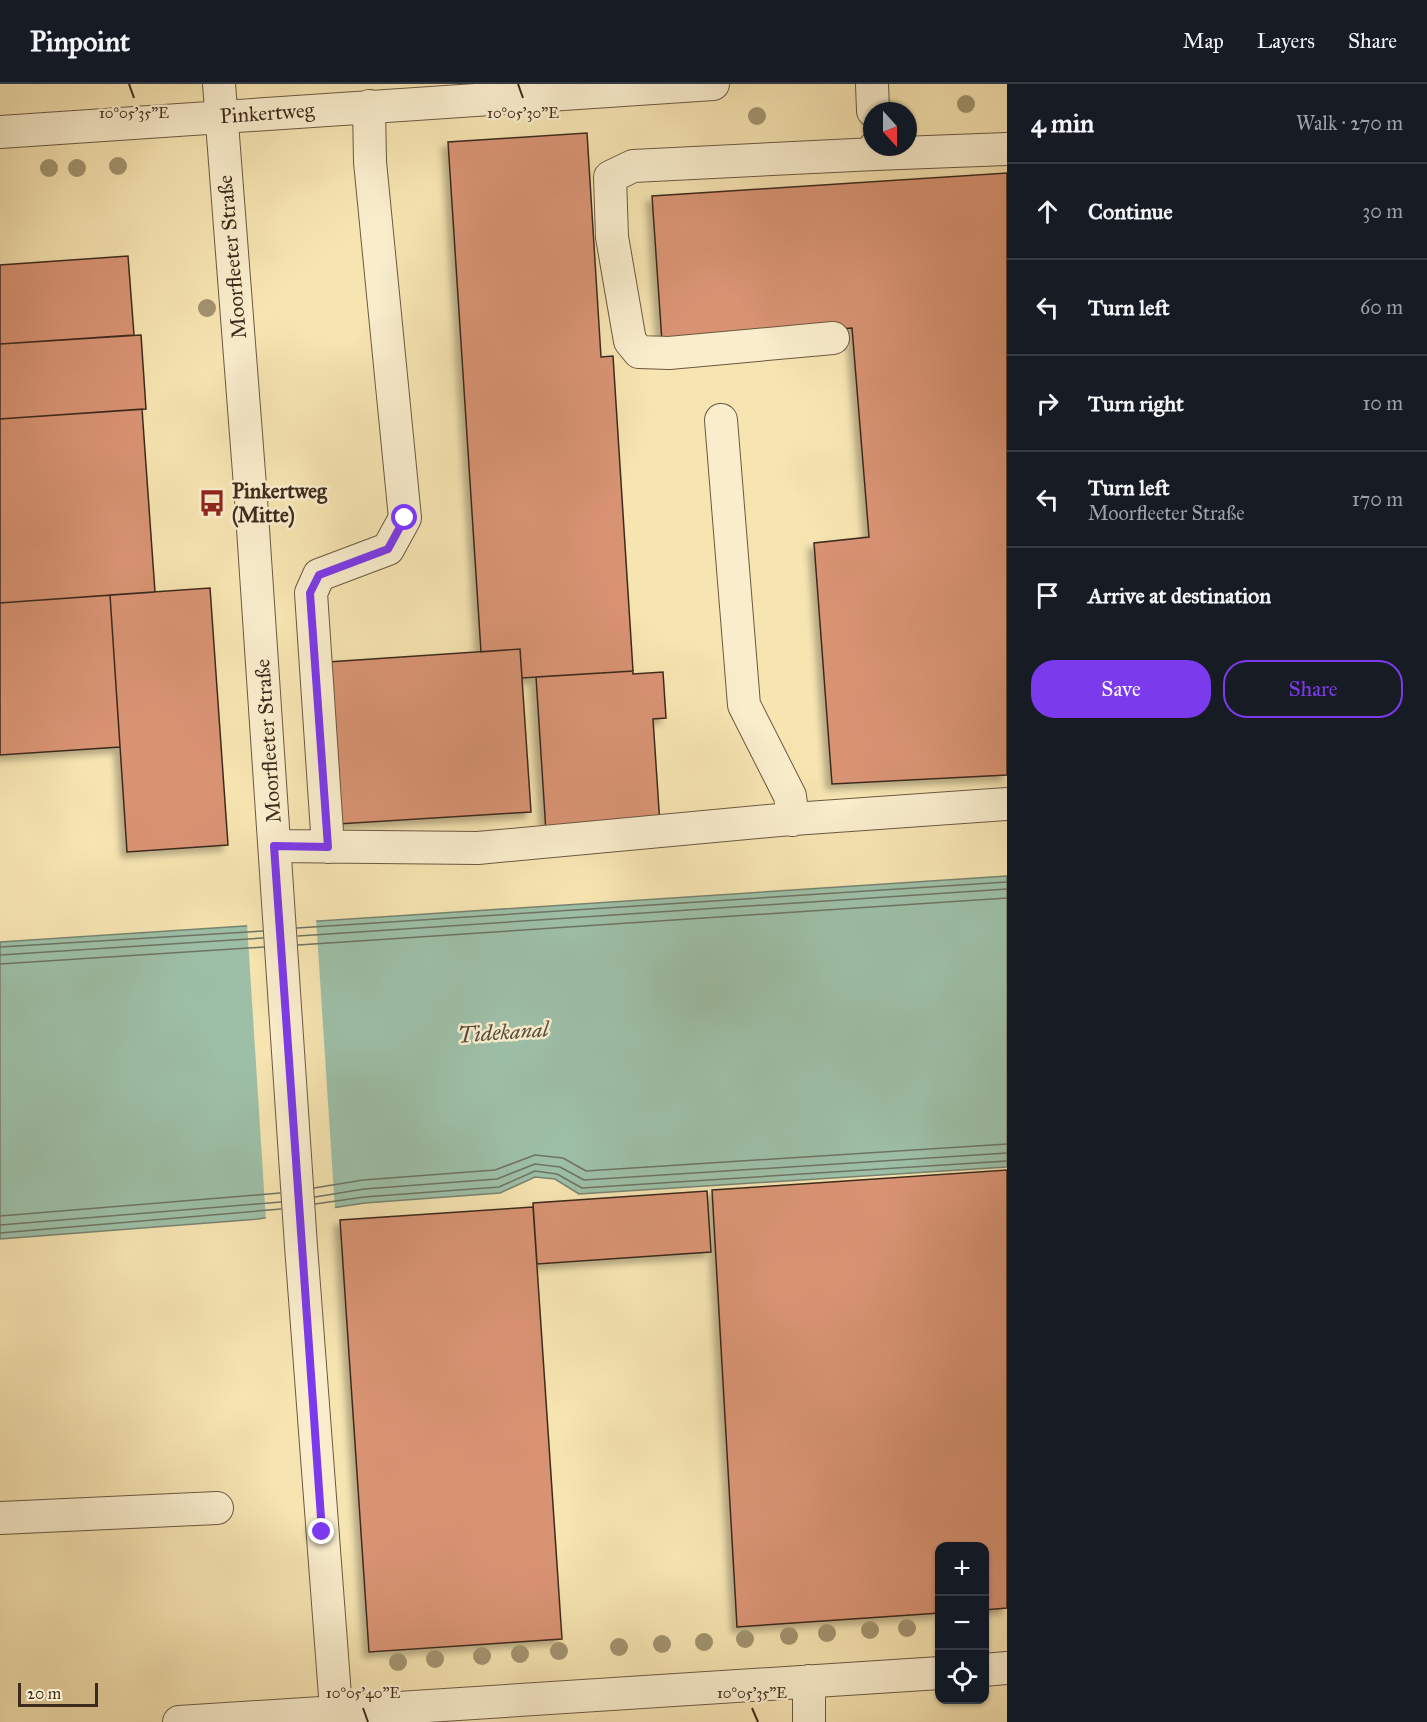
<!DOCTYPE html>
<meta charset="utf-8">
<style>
:root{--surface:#171b24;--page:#20242c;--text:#f1f3f6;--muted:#9ea1a6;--line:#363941;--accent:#7c3aed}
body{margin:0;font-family:"IM FELL Great Primer",serif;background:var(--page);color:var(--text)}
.controls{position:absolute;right:18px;bottom:18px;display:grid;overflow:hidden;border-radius:12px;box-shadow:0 2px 4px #0004}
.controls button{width:54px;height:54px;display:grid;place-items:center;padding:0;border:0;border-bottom:2px solid var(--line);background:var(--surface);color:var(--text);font:30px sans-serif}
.compass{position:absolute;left:863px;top:18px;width:54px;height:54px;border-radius:50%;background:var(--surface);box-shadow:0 2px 4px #0004;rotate:159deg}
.scale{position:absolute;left:18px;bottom:15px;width:80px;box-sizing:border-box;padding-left:6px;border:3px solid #3e2a1d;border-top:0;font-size:16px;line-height:21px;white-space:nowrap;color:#3e2a1d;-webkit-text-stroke:4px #f9edcc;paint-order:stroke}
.stop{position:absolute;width:18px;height:18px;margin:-14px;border:4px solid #7c3aed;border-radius:50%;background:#fff}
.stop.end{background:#7c3aed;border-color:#fff;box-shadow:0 2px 6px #0008}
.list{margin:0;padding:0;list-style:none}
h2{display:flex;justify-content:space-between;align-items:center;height:78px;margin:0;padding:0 24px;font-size:26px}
h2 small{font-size:20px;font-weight:400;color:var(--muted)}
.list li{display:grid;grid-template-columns:39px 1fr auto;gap:18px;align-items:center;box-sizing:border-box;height:96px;padding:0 24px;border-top:2px solid var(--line)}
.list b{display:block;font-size:22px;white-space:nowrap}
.list p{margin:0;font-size:20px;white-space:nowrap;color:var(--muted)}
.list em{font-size:20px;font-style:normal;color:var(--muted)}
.actions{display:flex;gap:12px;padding:18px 24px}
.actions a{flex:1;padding:14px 0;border:2px solid var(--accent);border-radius:24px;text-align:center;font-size:21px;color:var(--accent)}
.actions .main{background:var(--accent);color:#fff}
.icon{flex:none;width:33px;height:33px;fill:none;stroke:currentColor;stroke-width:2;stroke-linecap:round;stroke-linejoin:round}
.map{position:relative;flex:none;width:1007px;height:1638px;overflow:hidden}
header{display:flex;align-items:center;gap:36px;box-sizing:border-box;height:84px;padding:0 30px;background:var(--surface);border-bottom:2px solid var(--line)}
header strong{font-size:28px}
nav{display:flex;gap:33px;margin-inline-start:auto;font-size:21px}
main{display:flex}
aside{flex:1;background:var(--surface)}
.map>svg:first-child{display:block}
</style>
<header>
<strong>Pinpoint</strong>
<nav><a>Map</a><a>Layers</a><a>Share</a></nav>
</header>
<main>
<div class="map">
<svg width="1007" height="1638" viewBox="0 0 1007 1638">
<defs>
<filter id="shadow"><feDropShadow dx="-5.5" dy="5.5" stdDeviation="3" flood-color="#0004"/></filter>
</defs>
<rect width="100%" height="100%" fill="#f6e4b1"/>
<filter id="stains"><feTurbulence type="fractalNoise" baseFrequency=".00333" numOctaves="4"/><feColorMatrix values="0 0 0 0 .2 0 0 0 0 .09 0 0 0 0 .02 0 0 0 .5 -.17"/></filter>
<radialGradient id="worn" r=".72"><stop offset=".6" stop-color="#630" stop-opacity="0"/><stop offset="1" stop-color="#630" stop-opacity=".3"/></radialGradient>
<path fill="#9dbfa7" stroke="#778370" stroke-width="1.5" d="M1007,792V1083L579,1110L555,1095L535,1093L500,1109L365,1119L258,1135L0,1155V858Z"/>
<path fill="#f6e4b1" d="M316,834L335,1126L266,1137L247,839Z"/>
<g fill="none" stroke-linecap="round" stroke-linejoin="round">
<path stroke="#6e7462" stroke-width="1.5" d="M297,844L1007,798
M298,852L1007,805
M298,861L1007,814
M0,863L263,847
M0,871L263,854
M0,880L264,863
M314,1104L363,1096L495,1086L535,1071L563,1074L586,1087L1007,1060
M315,1113L364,1105L497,1095L535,1080L560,1083L584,1096L1007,1069
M315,1120L364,1113L499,1103L535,1087L557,1090L582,1104L1007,1077
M0,1132L280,1109
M0,1141L281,1118
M0,1149L281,1125"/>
</g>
<path fill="#d89373" stroke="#3e2a1d" stroke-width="1.5" filter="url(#shadow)" d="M587,49L601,273L613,272L633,587L522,594L520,565L481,568L448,58Z
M1007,89V691L832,700L814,459L869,453L852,244L662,258L652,112Z
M128,172L134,251L0,260V181Z
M141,251L146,325L0,335V260Z
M142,325L155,508L0,519V335Z
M210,504L228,761L127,768L110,511Z
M110,511L120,663L0,671V519Z
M520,565L531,728L338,740L328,578Z
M633,587V590L663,588L666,634L653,635L660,741L546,748L536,593Z
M1007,1086V1524L984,1526V1462H940V1529L737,1543L712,1106Z
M707,1107L711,1168L537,1180L533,1119Z
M533,1123L562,1555L369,1568L340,1136Z"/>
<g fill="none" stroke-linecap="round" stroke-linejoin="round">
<defs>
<path id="minor" d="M219,0L251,415L301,1162L337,1638
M872,0L873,27
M0,48L713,0
M875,63V70L1007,65
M833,254L669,269L639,268L630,257L612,153L610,93L633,82L875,70
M721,336L744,621L790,712L793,736
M275,762L478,764L779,736L1007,720
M328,763L311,509L319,491L388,465L405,434L370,78L369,22
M0,1434L217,1424
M984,1586L1007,1584
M809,1597V1638
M179,1638L940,1589"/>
</defs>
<use href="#minor" stroke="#6c5842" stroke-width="34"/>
<use href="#minor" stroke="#f9edcc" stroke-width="32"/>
</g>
<g fill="#a2936f">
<circle cx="966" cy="20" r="9"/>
<circle cx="757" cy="32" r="9"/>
<circle cx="118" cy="82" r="9"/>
<circle cx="49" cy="84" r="9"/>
<circle cx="77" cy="84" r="9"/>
<circle cx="207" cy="224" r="9"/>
<circle cx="907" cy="1544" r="9"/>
<circle cx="870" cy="1546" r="9"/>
<circle cx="827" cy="1549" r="9"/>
<circle cx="789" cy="1552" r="9"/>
<circle cx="745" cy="1555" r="9"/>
<circle cx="704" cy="1558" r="9"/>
<circle cx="662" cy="1560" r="9"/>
<circle cx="619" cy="1563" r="9"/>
<circle cx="559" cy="1567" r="9"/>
<circle cx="520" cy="1570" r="9"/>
<circle cx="482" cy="1572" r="9"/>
<circle cx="435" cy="1575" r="9"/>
<circle cx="398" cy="1578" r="9"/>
</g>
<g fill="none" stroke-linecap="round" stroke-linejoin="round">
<path stroke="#7c3aed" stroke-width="8" d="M322,1448L274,762L328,763L310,509L319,491L388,465L405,434"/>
</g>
<path fill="none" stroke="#3e2a1d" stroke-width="2" d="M129,0L134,14M518,0L523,14M363,1624L368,1638M752,1624L758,1638"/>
<defs>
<symbol id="bus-bare" viewBox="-9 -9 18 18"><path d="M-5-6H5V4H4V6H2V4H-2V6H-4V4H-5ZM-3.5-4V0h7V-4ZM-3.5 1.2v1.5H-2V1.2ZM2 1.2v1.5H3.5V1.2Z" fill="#8f2418" stroke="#f9edcc" stroke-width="2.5" paint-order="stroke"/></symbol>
</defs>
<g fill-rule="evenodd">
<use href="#bus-bare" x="193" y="400" width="38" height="38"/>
</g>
<g text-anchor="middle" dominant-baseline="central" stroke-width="5" stroke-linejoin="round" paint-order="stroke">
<g font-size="21" fill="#3e2a1d" stroke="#f9edcc">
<text transform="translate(267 29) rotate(-4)">Pinkertweg</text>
<text transform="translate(232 173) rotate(-95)">Moorfleeter Straße</text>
<text transform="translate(268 657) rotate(-94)">Moorfleeter Straße</text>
</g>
<g font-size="21" font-weight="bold" fill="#3e2a1d" stroke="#f9edcc" text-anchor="start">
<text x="232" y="407">Pinkertweg<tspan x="232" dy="24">(Mitte)</tspan></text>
</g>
<g font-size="22" font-style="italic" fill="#564f40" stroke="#f9edcc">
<text transform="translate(503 948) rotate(-4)">Tidekanal</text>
</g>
</g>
<g font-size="15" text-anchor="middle" fill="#3e2a1d" stroke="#f9edcc" stroke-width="5" stroke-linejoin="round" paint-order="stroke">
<text x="134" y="34">10°05'35"E</text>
<text x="523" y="34">10°05'30"E</text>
<text x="363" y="1614">10°05'40"E</text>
<text x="752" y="1614">10°05'35"E</text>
</g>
<rect width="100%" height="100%" filter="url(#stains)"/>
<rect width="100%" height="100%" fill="url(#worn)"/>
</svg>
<div class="controls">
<button>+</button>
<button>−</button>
<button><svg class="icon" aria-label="locate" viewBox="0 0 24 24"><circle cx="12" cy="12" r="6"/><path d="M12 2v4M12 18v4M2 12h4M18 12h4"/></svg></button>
</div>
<svg class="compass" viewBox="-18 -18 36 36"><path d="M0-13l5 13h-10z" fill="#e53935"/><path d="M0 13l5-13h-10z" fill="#9ea1a6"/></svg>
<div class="scale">20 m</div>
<div class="stop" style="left:405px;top:434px"></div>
<div class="stop end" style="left:322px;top:1448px"></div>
</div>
<aside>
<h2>4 min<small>Walk · 270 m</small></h2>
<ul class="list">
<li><svg class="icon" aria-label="ahead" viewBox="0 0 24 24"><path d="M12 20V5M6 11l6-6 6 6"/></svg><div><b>Continue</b></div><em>30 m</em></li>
<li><svg class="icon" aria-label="left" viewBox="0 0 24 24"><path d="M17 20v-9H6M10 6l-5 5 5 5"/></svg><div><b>Turn left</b></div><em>60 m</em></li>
<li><svg class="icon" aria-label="right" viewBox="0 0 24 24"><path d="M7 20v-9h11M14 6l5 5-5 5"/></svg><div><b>Turn right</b></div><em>10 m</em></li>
<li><svg class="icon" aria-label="left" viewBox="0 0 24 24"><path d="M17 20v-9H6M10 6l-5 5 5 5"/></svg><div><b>Turn left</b><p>Moorfleeter Straße</p></div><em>170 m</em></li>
<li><svg class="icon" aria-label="arrive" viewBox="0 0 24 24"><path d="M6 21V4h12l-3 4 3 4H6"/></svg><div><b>Arrive at destination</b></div></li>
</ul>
<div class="actions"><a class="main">Save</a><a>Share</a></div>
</aside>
</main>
